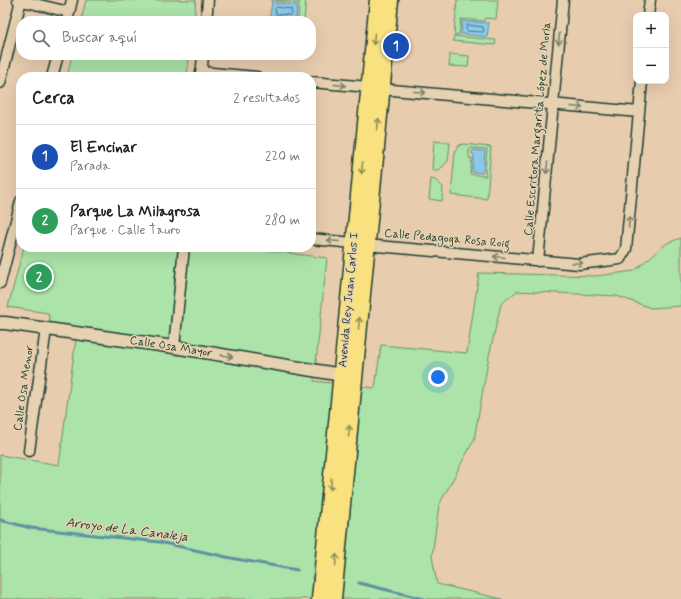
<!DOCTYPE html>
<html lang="es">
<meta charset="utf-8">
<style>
:root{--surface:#fff;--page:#f6f6f6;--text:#222;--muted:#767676;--line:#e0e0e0;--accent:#c8321e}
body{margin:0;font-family:Mynerve,sans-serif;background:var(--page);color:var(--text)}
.controls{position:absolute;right:12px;top:12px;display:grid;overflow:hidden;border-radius:8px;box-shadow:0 4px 16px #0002}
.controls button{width:36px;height:36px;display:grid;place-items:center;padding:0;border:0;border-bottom:1px solid var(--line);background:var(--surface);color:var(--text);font:20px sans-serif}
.you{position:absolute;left:438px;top:377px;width:14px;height:14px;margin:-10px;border:3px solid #fff;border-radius:50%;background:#1a73e8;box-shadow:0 0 0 6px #1a73e833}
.badge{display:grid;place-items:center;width:26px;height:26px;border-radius:50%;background:var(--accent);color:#fff;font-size:13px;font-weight:700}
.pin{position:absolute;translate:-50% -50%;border:2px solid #fff;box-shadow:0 1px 4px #0006}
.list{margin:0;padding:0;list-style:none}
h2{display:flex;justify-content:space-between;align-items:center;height:52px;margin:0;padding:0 16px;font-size:17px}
h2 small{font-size:13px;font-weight:400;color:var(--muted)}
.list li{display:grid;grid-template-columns:26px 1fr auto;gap:12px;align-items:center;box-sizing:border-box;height:64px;padding:0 16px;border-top:1px solid var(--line)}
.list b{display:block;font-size:15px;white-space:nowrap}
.list p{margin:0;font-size:13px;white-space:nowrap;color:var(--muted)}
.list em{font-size:13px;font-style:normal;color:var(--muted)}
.icon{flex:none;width:22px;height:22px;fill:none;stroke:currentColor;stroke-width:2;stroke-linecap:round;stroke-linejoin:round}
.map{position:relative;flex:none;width:681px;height:599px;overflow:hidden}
.search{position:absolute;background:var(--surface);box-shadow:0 4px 16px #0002;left:16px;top:16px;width:300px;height:44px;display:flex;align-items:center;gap:10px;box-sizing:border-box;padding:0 14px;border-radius:16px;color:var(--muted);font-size:15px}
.panel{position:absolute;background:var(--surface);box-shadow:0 4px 16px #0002;left:16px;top:72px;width:300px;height:180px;border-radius:16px}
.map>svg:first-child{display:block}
</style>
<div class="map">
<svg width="681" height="599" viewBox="0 0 681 599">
<rect width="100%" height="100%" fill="#e8ccae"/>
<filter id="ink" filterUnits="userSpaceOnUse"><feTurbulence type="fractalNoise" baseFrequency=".025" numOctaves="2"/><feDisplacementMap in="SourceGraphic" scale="8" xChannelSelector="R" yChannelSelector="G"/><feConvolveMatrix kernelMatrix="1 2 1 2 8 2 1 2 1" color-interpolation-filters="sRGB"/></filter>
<g filter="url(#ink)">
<path fill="#abe3a8" stroke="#65906e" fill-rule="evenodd" d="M86,0H196L194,21H81Z
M276,0H306L304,21L298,20L299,2L298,3L276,1Z
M457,0H498L496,19L485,18L484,21L461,19L459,35L454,34Z
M454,36L496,40L495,45L453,41Z
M450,54L469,56L468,67L449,66Z
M72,55H189L187,77H67Z
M434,141L450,143L448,161L439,170H432Z
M463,144L491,147L487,199L451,195L455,152L458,146ZM471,148L487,149L485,170L486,176L470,174L472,158H469V150Z
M431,179L435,180L443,187L442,201L429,199Z
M681,238V306L651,308L617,296L517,291L501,304L489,356L474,440L439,505L432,556L437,584L502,599H0V455L59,465L76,338L51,326L48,313L8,307L24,247H242L327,258L314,381L375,388L381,345L467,353L479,273L596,276L634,271L667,243Z"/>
<path fill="#8ac9ea" stroke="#5f91a1" d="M272,0H274V3L297,5L296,20L270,17Z
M462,21L489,23L487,37L461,34Z
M473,150L485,151L483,173L472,172L474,155L471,153Z"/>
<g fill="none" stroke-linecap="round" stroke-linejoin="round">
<path stroke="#4a757d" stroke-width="1" d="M277,7L291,9L292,14L290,15L276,14L275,9Z
M468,25L483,27L484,31L482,32L467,31L466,27Z"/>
<path stroke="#5f91a1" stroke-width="3" d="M0,520L31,528L159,542L231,558L297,570
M359,583L424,599"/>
<defs>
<path id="minor" d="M18,0L69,12
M648,15L650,0
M67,21L72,0
M206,21L208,0
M201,72L257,77
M52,77L58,55
M201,77L203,55
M311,82L369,87
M0,83L21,0
M381,89L639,112
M311,239L354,243
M366,245L579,264L620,259L626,249L642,81
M538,261L563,0
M0,283L21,201
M174,347L184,247
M29,451L46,329"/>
<path id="tertiary" d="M0,323H5L174,347L342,375"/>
<path id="primary" d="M320,599L378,0
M333,599L390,0"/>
</defs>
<use href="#minor" stroke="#1f3d34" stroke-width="13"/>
<use href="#tertiary" stroke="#1f3d34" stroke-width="15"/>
<use href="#primary" stroke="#1f3d34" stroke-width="19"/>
<use href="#minor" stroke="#e6d1b0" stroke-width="10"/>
<use href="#tertiary" stroke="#e6d1b0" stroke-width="12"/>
<use href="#primary" stroke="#fae180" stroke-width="16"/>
</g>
<defs><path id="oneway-shaft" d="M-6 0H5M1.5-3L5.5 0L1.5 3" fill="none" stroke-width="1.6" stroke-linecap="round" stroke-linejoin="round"/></defs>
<g stroke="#8c8f5a">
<use href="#oneway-shaft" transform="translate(374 39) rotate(95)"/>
<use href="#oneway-shaft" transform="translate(378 124) rotate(-85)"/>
<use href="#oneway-shaft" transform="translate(362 168) rotate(95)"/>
<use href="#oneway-shaft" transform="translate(359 323) rotate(-85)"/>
<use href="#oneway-shaft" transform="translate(349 431) rotate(-85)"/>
<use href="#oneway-shaft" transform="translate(331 484) rotate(95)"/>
<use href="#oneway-shaft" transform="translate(336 560) rotate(-85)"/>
</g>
<g stroke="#79806c">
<use href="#oneway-shaft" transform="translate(559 39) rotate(95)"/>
<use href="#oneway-shaft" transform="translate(340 85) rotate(5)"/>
<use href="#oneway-shaft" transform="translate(420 92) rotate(5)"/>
<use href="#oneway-shaft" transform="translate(577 107) rotate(5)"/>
<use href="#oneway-shaft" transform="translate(547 168) rotate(95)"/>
<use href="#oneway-shaft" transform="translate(629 222) rotate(-85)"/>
<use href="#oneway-shaft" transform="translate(333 241) rotate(-175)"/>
<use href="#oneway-shaft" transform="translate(499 257) rotate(-175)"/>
<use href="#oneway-shaft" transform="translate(577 263)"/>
<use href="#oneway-shaft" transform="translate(227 356) rotate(10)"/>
</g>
</g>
<g text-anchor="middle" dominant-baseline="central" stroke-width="3" stroke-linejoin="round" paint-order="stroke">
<g font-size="12" fill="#1f3d34" stroke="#e6d1b0">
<text transform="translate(538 129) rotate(-85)">Calle Escritora Margarita López de Morla</text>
<text transform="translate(447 239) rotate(5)">Calle Pedagoga Rosa Roig</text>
<text transform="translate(349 300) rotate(-85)">Avenida Rey Juan Carlos I</text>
<text transform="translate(171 347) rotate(9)">Calle Osa Mayor</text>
<text transform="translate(24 388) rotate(-82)">Calle Osa Menor</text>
</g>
<g font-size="13" font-style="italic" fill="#24443d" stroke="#e6d1b0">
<text transform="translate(127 530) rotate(7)">Arroyo de La Canaleja</text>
</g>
</g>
</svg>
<div class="controls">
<button>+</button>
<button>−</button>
</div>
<div class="you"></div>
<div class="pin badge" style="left:396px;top:46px;background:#1a4fb4">1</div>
<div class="pin badge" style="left:39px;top:277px;background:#2e9e5b">2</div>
<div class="search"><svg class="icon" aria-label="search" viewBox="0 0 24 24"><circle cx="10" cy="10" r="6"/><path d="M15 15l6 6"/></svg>Buscar aquí</div>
<section class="panel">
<h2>Cerca<small>2 resultados</small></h2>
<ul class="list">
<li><span class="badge" style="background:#1a4fb4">1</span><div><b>El Encinar</b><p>Parada</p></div><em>220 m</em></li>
<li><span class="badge" style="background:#2e9e5b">2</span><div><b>Parque La Milagrosa</b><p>Parque · Calle Tauro</p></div><em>280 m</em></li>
</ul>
</section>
</div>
